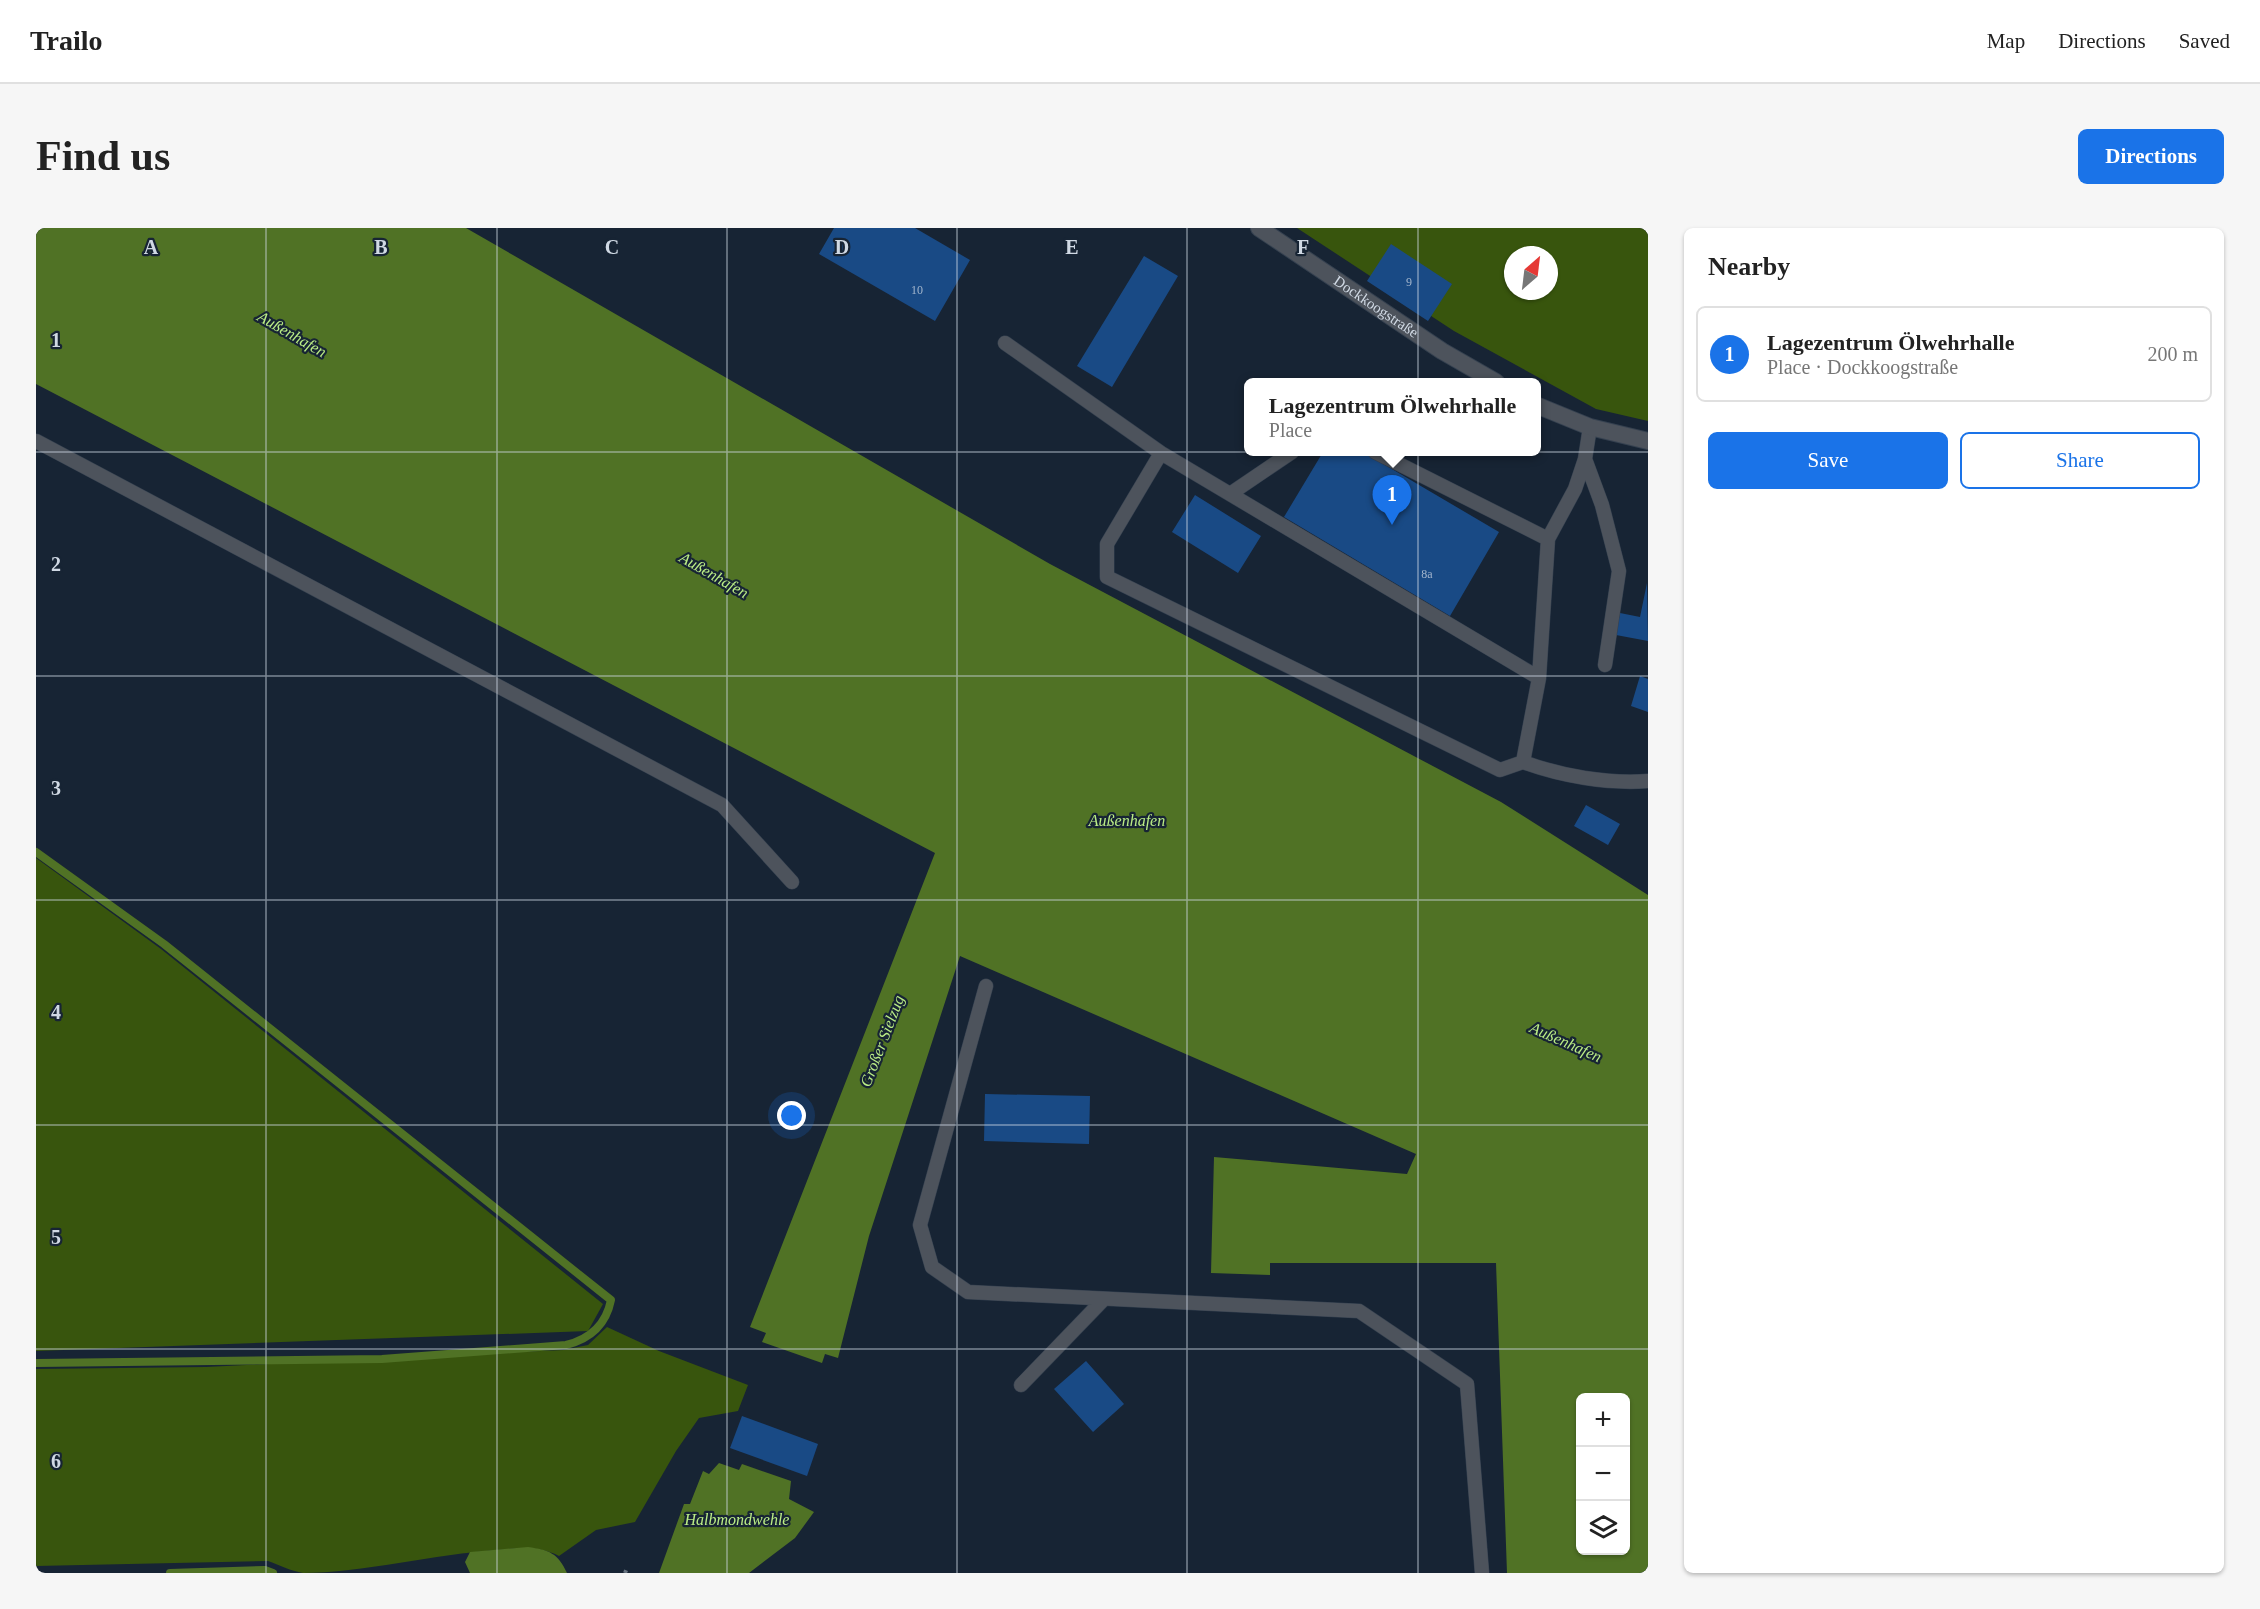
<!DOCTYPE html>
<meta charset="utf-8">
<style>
:root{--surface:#fff;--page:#f6f6f6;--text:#222;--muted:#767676;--line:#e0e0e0;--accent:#1a73e8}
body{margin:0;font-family:"Times New Roman",serif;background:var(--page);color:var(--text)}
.controls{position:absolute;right:18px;bottom:18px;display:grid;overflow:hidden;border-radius:9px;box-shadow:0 2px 4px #0004}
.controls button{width:54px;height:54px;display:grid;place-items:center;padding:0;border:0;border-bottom:2px solid var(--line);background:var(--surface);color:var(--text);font:30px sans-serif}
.compass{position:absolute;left:1468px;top:18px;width:54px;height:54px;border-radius:50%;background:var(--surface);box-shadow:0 2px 4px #0004;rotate:28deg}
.you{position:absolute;left:756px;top:888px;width:21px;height:21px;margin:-15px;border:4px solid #fff;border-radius:50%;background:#1a73e8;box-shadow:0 0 0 9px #1a73e833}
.badge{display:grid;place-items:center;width:39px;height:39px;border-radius:50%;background:var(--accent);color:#fff;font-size:20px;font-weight:700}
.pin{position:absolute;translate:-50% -50px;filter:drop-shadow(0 2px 3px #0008)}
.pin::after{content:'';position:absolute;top:32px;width:21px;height:18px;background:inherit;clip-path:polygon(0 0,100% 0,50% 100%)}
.popup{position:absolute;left:1208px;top:150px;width:297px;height:78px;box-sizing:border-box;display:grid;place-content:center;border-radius:9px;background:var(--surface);filter:drop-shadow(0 2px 4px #0005);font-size:20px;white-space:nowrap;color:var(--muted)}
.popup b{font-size:22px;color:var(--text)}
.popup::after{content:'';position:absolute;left:50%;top:100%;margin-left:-12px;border:12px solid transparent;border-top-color:var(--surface)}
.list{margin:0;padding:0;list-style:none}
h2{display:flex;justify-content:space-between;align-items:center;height:78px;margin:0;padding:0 24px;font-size:26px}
h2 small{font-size:20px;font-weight:400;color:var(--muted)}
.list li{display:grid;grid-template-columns:39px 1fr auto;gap:18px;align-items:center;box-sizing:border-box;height:96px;margin:0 12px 12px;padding:0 12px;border:2px solid var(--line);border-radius:9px}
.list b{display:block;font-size:22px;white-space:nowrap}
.list p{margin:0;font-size:20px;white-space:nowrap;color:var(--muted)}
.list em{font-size:20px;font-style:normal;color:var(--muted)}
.actions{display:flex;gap:12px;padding:18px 24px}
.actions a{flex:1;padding:14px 0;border:2px solid var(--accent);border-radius:9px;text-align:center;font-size:21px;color:var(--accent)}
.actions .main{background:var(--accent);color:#fff}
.icon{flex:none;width:33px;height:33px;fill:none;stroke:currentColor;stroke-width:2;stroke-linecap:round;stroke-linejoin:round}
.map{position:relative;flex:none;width:1612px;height:1345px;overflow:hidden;border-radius:9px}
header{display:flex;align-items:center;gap:36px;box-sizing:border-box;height:84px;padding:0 30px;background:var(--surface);border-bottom:2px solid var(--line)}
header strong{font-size:28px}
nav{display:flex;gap:33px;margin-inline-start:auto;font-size:21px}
.intro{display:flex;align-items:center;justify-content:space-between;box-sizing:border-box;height:144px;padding:0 36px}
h1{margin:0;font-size:42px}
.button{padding:15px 27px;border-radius:9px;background:var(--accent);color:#fff;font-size:21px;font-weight:700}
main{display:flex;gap:36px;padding:0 36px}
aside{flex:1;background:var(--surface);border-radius:9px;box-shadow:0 2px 4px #0004}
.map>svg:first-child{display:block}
</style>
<header>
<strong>Trailo</strong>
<nav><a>Map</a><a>Directions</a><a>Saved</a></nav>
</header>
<div class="intro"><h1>Find us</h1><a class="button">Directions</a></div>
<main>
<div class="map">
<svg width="1612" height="1345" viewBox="0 0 1612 1345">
<rect width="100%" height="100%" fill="#172434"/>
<path fill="#38550d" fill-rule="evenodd" d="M1261,0H1612V193L1560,181L1418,103ZM1477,27H1513V63H1477Z
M0,630L125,721L567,1076L552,1103L0,1123Z
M571,1099L623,1123L712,1157L702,1183L663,1190L640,1223L599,1294L560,1302L523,1328C503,1318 484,1320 461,1322C401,1326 324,1345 267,1345C255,1343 243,1337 232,1333L0,1338V1141L170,1139L527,1122L552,1117Z"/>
<path fill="#507225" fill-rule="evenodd" d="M0,0H430L1014,336L1465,574L1612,667V1345H1471L1460,1035H1234V1047L1175,1045L1178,929L1371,946L1380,926L924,728L833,1008L802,1130L789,1126L786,1135L726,1114L730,1105L714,1099L899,625L0,156ZM1544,1170H1590V1322H1544Z
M683,1235L703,1242L706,1236L755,1253L753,1271L778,1284L759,1310L713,1345H623L648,1276H654L667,1243L673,1246Z
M492,1319C513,1322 522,1325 531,1345H434L429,1334L434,1324Z"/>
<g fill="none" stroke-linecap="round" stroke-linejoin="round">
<path stroke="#507225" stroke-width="8" d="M0,624L128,716L575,1072C570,1097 554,1111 530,1117L346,1131L0,1135
M134,1345L229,1342L237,1345"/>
</g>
<path fill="#194a85" d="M798,0H879L934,32L899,93L783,26Z
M1355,16L1416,56L1392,93L1331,53Z
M1108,28L1142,48L1076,159L1041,138Z
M1287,224H1327L1463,304L1414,388L1248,289Z
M1159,267L1225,308L1202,345L1136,304Z
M1611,355L1612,413L1580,407L1584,385L1604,389Z
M1604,448L1612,451V484L1595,478Z
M1550,577L1584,596L1572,617L1538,598Z
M949,866L1054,868L1053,916L948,913Z
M1050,1133L1088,1176L1057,1204L1018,1161Z
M706,1188L782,1216L771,1248L694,1220Z"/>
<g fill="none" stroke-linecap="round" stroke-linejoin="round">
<defs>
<path id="service" d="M969,115L1125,225L1503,450
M1554,199L1549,231L1539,261L1512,311L1503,450L1487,534C1525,548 1571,556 1612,553
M0,213L686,577L756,654
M1339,224L1512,311
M1125,225L1071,316V349L1464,542L1487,534
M1549,231L1566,277L1583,343L1569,437
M1194,266L1256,224
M950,758L884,997L896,1039L932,1064L1323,1083L1431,1156L1446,1345
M985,1157L1068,1071"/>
<g id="minor">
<path id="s1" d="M1223,0L1406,123L1460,154"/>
<path d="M1500,177L1554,199L1612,213"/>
</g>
</defs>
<use href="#service" stroke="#354150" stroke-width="15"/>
<use href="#minor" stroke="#354150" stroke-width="18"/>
<path stroke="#687481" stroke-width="4" stroke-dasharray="3 3" stroke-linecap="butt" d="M589,1345L591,1340"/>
<use href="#service" stroke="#4d535c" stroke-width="14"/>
<use href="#minor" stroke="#4d535c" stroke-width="16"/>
</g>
<path fill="none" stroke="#d0d9e4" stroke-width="1.5" stroke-opacity="0.55" d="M230,0V1345M461,0V1345M691,0V1345M921,0V1345M1151,0V1345M1382,0V1345M0,224H1612M0,448H1612M0,672H1612M0,897H1612M0,1121H1612"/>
<g text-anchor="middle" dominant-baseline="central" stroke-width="4.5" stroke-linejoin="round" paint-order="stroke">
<g font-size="12" fill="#a2b5cc">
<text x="1373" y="54">9</text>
<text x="881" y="62">10</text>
<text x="1391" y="346">8a</text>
</g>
<g font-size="15" fill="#d0d9e4" stroke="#172434">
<text stroke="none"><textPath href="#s1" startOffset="141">Dockkoogstraße</textPath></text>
</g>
<g font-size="16" font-style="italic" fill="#bbed86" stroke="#172434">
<text transform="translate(256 106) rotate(30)">Außenhafen</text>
<text transform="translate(678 347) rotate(30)">Außenhafen</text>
<text x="1091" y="592">Außenhafen</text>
<text transform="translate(846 813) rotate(-69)">Großer Sielzug</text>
<text transform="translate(1530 814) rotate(24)">Außenhafen</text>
<text x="701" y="1291">Halbmondwehle</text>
</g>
</g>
<g font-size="20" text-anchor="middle" font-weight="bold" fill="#d0d9e4" stroke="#172434" stroke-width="4.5" stroke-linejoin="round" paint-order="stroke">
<text x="115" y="26">A</text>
<text x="345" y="26">B</text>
<text x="576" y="26">C</text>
<text x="806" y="26">D</text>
<text x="1036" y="26">E</text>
<text x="1267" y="26">F</text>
<text x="20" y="119">1</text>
<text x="20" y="343">2</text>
<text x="20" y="567">3</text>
<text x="20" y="791">4</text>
<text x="20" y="1016">5</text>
<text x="20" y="1240">6</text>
</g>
</svg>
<div class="controls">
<button>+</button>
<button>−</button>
<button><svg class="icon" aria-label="layers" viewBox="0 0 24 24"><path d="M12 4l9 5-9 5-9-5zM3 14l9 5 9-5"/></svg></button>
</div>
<svg class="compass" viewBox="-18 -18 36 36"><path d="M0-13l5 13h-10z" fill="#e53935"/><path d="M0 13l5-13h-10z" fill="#767676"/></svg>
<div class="you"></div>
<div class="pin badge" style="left:1356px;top:297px">1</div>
<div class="popup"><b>Lagezentrum Ölwehrhalle</b>Place</div>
</div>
<aside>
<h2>Nearby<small></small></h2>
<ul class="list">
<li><span class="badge">1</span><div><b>Lagezentrum Ölwehrhalle</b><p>Place · Dockkoogstraße</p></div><em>200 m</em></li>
</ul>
<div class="actions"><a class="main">Save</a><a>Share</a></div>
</aside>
</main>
